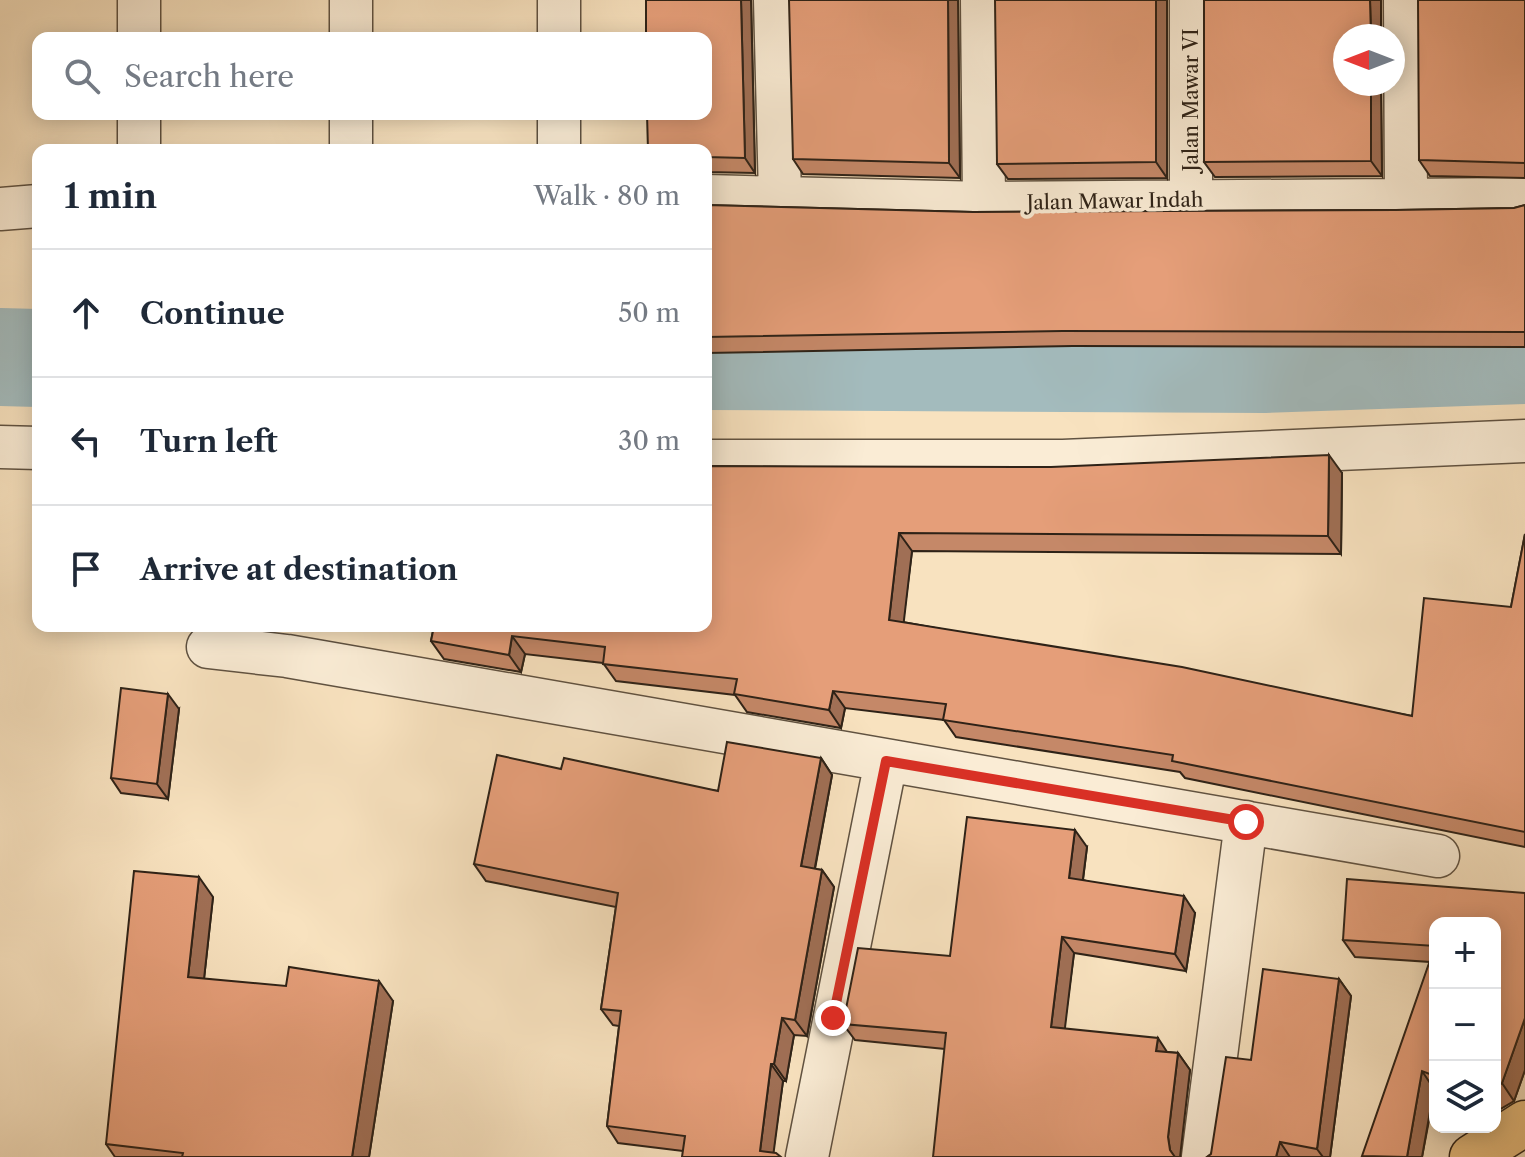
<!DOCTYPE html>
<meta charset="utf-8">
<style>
:root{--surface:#fff;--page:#f6f6f7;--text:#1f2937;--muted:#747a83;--line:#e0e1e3}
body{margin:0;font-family:"Libre Caslon Text",serif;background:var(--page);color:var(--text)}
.controls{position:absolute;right:24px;bottom:24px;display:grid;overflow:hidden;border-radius:16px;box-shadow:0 4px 20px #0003}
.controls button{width:72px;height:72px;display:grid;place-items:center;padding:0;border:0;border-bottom:2px solid var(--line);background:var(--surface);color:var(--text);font:40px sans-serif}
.compass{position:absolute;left:1333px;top:24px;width:72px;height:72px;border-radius:50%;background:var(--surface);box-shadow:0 4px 20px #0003;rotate:270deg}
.stop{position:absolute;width:24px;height:24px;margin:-18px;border:6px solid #d93025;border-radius:50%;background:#fff}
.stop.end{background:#d93025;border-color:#fff;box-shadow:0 2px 8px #0008}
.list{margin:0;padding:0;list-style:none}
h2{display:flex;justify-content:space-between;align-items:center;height:104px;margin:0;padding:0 32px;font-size:34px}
h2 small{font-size:26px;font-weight:400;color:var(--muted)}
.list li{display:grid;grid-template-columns:52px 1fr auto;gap:24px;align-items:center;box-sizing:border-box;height:128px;padding:0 32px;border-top:2px solid var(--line)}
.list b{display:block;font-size:30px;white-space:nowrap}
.list em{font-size:26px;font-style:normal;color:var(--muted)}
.icon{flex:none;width:44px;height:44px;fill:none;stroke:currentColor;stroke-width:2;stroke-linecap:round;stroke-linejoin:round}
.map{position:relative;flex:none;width:1525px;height:1157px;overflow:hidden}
.search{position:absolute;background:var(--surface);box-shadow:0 4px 20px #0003;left:32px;top:32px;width:680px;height:88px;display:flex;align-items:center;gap:20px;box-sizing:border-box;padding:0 28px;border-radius:16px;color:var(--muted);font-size:30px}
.panel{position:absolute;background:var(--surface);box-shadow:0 4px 20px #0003;left:32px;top:144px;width:680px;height:488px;border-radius:16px}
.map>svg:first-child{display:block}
</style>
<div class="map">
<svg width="1525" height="1157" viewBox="0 0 1525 1157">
<rect width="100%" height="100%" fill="#f8e2bf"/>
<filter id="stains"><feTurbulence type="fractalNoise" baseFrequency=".0025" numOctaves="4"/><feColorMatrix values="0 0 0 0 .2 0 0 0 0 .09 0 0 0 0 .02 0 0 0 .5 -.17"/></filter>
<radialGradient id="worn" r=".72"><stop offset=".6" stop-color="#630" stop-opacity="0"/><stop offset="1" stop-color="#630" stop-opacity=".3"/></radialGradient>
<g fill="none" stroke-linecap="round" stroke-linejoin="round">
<path stroke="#a3bbbd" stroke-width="98" d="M0,357L38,358
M706,361L1264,364L1525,355"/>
<defs>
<path id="street" d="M139,0V38
M351,0V38
M775,0L780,197
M982,0L984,203
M1191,0V199
M1405,0L1406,201
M559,38V0
M139,114V150
M351,114V150
M559,150V114
M706,196L984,203L1525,199
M0,209L38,206
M0,447L38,448
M706,461H1063L1525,441
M208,647L287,656L1438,856
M807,1157L886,761
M1203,1157L1246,822"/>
<path id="primary" d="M1472,1157L1525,1123"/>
</defs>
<use href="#street" stroke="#605241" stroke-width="45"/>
<use href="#primary" stroke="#2e2217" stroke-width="47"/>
<use href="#street" stroke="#faecd5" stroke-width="42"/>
<use href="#primary" stroke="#ecc180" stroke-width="44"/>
</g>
<path fill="#c58868" stroke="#2e2217" stroke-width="2" d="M646,0H751L755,173L706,172V150Z
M958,0L960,178L803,174L793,159Z
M1167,0V178L1008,179L997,164Z
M1525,0V178L1430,176L1419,160Z
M1345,84H1381L1382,176L1215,177L1204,162Z
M706,205L973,212L1396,210L1514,208L1525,205V347L1073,346L706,353Z
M706,466L1342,473L1341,554L912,551L903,622L1412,716L1511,607L1525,534V847L1185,778L1180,772L956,737L944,720L845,708L841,728L747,712L735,695L616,681L603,663L525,654L521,672L444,659L431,641L434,626H706Z
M179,709L168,799L121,793L111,778Z
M821,758L832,775L815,869L822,870L834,887L807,1036L794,1035L786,1081H783L773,1152L683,1151L618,1143L607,1126L619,1026L613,1025L601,1009L616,907L486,881L474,864L561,769L718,791Z
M1087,847L1083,880L1195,913L1186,971L1074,953L1064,1029L1167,1052L1178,1053L1190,1070L1179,1154L945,1049L855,1040L843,1024L950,956Z
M1525,893V1070L1514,1101L1497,1111L1495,1110V923H1435V1089L1422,1157H1363L1430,962L1355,957L1343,940Z
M213,897L204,979L393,1001L369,1157H115L106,1144Z
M1339,979L1351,996L1330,1157H1207L1211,1154L1251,1060Z"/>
<path fill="#a06f55" stroke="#2e2217" stroke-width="2" d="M741,0H751L755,173L745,158Z
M948,0H958L960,178L949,163Z
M1156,0H1167V178L1156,162Z
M1370,0H1381V36H1371Z
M1371,84H1381L1382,176L1371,161Z
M1329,455L1342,473L1341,554L1328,536Z
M899,533L912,551L902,637L889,620Z
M512,636L525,654L521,672L509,655Z
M833,691L845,708L841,728L829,710Z
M168,694L179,709L168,799L157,784Z
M821,758L832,775L812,883L801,866Z
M1075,830L1087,847L1081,894L1069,878Z
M822,870L834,887L807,1036L795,1020Z
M199,877L213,897L202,997L188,977Z
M1184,896L1195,913L1186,971L1175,954Z
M1062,937L1074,953L1063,1044L1051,1027Z
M1339,979L1351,996L1330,1157H1323L1317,1149Z
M379,981L393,1001L369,1157H352Z
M782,1018L794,1035L786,1081L774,1064Z
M1525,1018V1070L1514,1101L1502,1083Z
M1158,1038L1169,1055L1156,1051Z
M1178,1053L1190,1070L1180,1157H1174L1170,1150L1168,1137Z
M771,1064L783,1081L773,1157L760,1151Z
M1422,1071L1434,1089L1422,1157H1407Z
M1280,1142L1290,1157H1276Z"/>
<path fill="#e59e79" stroke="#2e2217" stroke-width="2" d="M646,0H741L745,158L706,157V150H648L647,114H706V38H646Z
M789,0H948L949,163L793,159Z
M995,0H1156V162L997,164Z
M1204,0H1370L1371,36H1345V84H1371V161L1204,162Z
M1418,0H1525V163L1419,160Z
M706,205L973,212L1396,210L1514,208L1525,205V332L1063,331L706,337Z
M1329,455L1328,536L899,533L889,620L1182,667L1412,716L1424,598L1511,607L1525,534V832L1172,761L1173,755L943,720L946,704L833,691L829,710L734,694L737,679L603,664L605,647L512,636L509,655L431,641L434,626H706V466L1051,467Z
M121,688L168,694L157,784L111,778Z
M727,742L821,758L801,866L822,870L795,1020L782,1018L774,1064H771L760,1151L776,1153L781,1157H682L685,1136L607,1126L621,1011L601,1009L618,893L474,864L497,755L561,769L564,758L718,791Z
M967,817L1075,830L1069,878L1184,896L1175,954L1062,937L1051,1027L1158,1038L1156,1051L1178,1053L1168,1137L1170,1150L1175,1157H933L946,1033L843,1024L858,948L950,956Z
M134,871L199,877L188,977L286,986L289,967L379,981L352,1157H182L183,1153L106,1144Z
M1347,879L1525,893V1018L1502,1083L1495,1088V923H1435V946L1343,940Z
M1435,946V1076L1422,1071L1407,1157L1362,1156Z
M1263,969L1339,979L1317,1149L1280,1142L1276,1157H1207L1211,1154L1226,1057L1251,1060Z"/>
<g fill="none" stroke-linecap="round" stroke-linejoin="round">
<path stroke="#d93025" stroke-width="10" d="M833,1018L886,761L1246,822"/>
</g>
<g text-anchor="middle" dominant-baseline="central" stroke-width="8" stroke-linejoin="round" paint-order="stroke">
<g font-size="20" fill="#2e2217" stroke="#faecd5">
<text transform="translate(1191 100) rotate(-90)">Jalan Mawar VI</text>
<text transform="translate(1115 201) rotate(-1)">Jalan Mawar Indah</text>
</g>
</g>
<rect width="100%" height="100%" filter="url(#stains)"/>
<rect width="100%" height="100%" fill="url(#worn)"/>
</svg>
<div class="controls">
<button>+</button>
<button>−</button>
<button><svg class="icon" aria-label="layers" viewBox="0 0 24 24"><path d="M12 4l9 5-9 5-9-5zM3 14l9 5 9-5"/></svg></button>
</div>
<svg class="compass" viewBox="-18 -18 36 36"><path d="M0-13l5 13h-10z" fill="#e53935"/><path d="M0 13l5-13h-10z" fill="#747a83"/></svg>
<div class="stop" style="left:1246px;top:822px"></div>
<div class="stop end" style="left:833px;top:1018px"></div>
<div class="search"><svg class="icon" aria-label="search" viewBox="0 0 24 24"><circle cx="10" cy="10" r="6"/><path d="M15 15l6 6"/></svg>Search here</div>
<section class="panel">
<h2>1 min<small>Walk · 80 m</small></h2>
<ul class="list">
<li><svg class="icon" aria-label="ahead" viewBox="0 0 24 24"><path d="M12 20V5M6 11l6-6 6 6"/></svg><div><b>Continue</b></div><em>50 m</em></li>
<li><svg class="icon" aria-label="left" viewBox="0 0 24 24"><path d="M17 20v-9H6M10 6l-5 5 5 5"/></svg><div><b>Turn left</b></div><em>30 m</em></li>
<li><svg class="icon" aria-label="arrive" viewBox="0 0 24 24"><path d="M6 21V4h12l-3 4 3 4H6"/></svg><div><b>Arrive at destination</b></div></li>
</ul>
</section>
</div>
